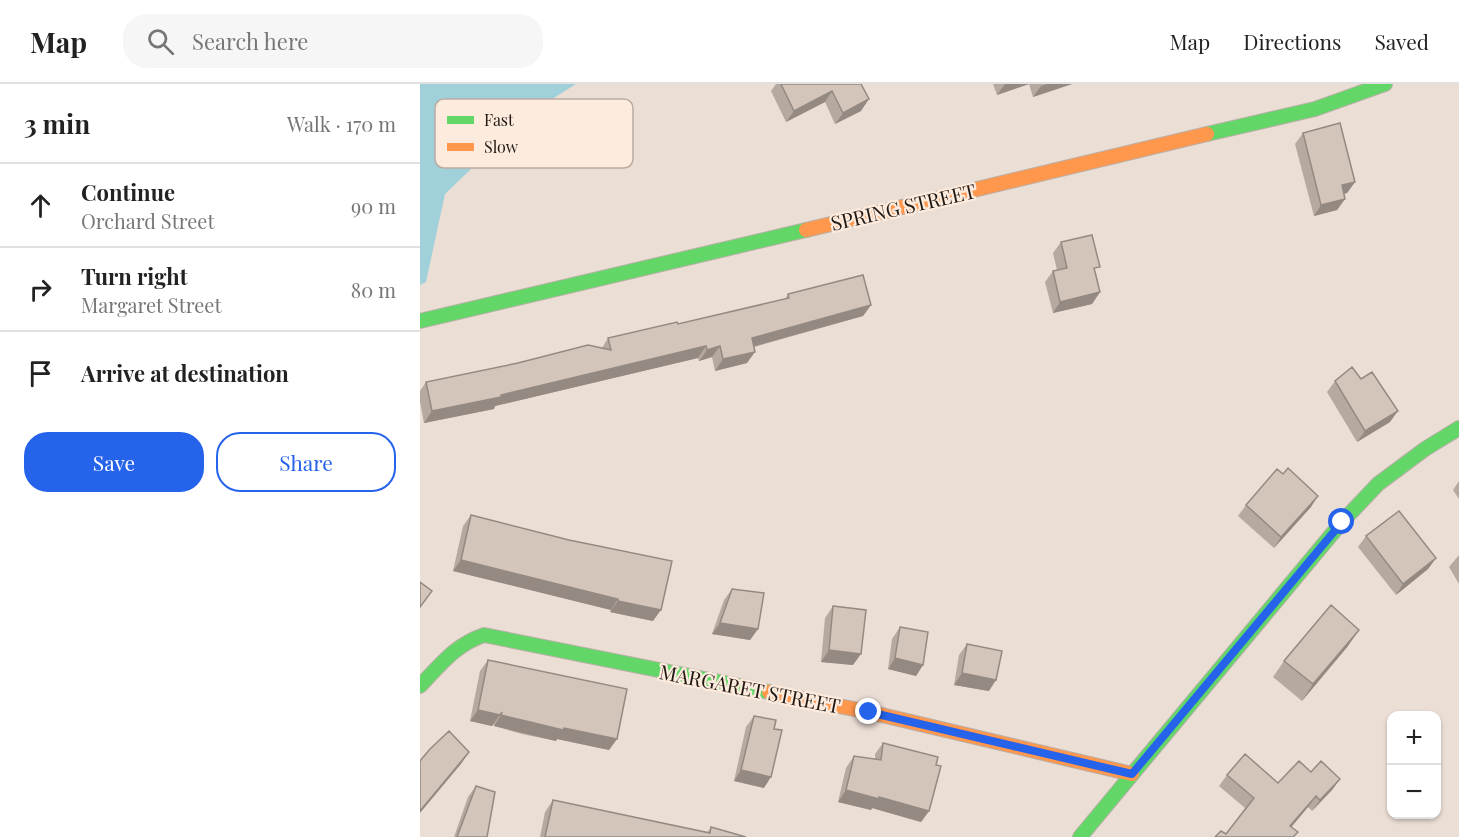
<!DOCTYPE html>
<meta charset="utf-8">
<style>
:root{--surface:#fff;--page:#f6f6f6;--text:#222;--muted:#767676;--line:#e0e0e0;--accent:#2563eb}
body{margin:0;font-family:"Playfair Display",serif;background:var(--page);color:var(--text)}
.controls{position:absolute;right:18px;bottom:18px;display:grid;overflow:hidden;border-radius:12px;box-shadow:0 2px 4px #0004}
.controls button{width:54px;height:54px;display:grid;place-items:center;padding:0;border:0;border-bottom:2px solid var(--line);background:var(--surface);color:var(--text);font:30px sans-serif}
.stop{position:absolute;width:18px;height:18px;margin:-14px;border:4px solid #2563eb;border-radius:50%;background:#fff}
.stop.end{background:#2563eb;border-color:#fff;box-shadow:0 2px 6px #0008}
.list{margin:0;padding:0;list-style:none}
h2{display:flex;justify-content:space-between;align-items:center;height:78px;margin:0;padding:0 24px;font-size:26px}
h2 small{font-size:20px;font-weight:400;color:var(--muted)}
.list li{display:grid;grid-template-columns:39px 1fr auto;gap:18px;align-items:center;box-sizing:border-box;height:84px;padding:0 24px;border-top:2px solid var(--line)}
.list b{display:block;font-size:22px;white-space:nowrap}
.list p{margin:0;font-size:20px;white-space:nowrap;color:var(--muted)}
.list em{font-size:20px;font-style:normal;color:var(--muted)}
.actions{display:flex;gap:12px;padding:18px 24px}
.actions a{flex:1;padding:14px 0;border:2px solid var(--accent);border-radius:24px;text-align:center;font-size:21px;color:var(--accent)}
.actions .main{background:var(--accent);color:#fff}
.icon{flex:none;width:33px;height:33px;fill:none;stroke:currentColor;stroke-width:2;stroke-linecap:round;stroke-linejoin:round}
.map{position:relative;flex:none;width:1039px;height:753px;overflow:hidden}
header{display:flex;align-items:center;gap:36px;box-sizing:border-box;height:84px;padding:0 30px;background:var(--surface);border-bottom:2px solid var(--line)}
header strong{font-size:28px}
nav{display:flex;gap:33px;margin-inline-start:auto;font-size:21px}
.search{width:420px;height:54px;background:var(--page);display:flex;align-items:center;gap:15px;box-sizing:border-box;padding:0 21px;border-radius:24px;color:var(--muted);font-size:22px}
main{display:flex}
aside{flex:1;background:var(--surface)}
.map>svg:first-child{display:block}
</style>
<header>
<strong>Map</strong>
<div class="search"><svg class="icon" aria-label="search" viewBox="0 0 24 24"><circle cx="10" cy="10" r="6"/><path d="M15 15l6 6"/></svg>Search here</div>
<nav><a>Map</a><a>Directions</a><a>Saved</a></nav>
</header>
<main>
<aside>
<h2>3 min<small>Walk · 170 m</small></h2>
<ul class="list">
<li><svg class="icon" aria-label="ahead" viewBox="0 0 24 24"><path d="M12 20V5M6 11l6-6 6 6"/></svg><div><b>Continue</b><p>Orchard Street</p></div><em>90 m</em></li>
<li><svg class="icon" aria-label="right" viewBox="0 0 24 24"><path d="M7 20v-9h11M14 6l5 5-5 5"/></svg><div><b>Turn right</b><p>Margaret Street</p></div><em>80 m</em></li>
<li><svg class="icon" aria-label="arrive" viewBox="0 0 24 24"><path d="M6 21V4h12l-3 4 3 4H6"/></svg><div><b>Arrive at destination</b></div></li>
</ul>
<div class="actions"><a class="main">Save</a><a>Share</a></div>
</aside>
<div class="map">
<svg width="1039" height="753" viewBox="0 0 1039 753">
<rect width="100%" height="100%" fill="#ebded5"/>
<path fill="#a0d1da" d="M0,0H156L129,17L74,63L25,110L6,198L0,201Z"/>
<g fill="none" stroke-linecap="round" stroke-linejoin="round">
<defs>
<path id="fast" d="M787,50L895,25L965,0
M0,237L386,146
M0,602C21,580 35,561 64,551L349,608
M660,753L922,438L958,400L1005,365L1039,344"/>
<path id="slow" d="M386,146L787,50
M349,608L449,628L712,690"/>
</defs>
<use href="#fast" stroke="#bab0a8" stroke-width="16"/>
<use href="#slow" stroke="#bab0a8" stroke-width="16"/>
<use href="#fast" stroke="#63d668" stroke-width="14"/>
<use href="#slow" stroke="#ff974d" stroke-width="14"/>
</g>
<path fill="#b6a9a0" d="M356,0H441V27L415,40L405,18L366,38L351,7Z
M573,0H652L613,13L609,0L577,11Z
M883,49L935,98L927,109L924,110L925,115L917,126L894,132L875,60Z
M641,158L676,189L680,208L672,220L633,229L625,198L633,187L637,186L633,169Z
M368,210L451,221L443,232L334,263L327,279L295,287L292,273L279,277L278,274L75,322L74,325L4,339L0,318V307L6,298L98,279L182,264L188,254L258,240L365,215Z
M915,297L970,338L937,358L907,308Z
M1039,397V415L1033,406Z
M826,421L891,423L854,464L818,432Z
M51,431L149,456L233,537L190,528L191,526L33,487L43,442Z
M946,452L1016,474L1008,485L976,511L938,463Z
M1039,471V500L1029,483Z
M312,505L338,545L330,556L292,550L304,516Z
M413,522L433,581L401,578L405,534Z
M480,543L503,581L496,592L468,585L472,555Z
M547,560L569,607L534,601L539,571Z
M928,562L882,617L853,593L864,577Z
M68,576L197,655L189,666L137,655L136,657L102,650L74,642V640L72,642L50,637L60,587Z
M334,632L344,704L314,697L326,643Z
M463,659L516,681L509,727L501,738L452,724L451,726L418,718L426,684L434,672L455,675V670Z
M891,688L920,695L912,706L892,727L888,723L871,743L806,750L825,724L799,702L807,691L858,699Z
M56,702L67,753H34L48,713Z
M133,716L287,749L291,743L326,753H120L125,728Z"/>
<path fill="#948a82" d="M585,0H609L577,11Z
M627,0H652L613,13L621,2Z
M412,7L405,18L366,38L374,27Z
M449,15L441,27L415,40L423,29Z
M935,98L927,109L914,112L922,101Z
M925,115L917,126L894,132L901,121Z
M680,208L672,220L633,229L640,218Z
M451,221L443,232L324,265L332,254Z
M286,262L278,274L75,322L74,325L4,339L12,327Z
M300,262L292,273L279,277L287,266Z
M335,268L327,279L295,287L303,275Z
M978,327L970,338L937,358L945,347Z
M898,412L891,423L854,464L861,453Z
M1016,474L1008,485L976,511L983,500Z
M41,476L198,515L191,526L33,487Z
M198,517L241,526L233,537L190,528Z
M300,539L338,545L330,556L292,550Z
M939,546L928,562L882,617L893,600Z
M409,566L441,570L433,581L401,578Z
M475,574L503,581L496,592L468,585Z
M542,589L576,596L569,607L534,601Z
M58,626L82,628L72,642L50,637Z
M81,631L144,644L197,655L189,666L137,655L136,657L74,642Z
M49,668L41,680L0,729V727Z
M321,686L351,693L344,704L314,697Z
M920,695L912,706L892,727L900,716Z
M426,706L459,713L509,727L501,738L452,724L451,726L418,718Z
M896,712L888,723L863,753L870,742Z"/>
<path fill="#d4c5ba" stroke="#948a82" stroke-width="1.5" d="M361,0H441L449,15L423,29L412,7L374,27Z
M920,39L935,98L922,101L925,115L901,121L883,49Z
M672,151L680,183L674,184L680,208L640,218L633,187L647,184L641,158Z
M443,191L451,221L332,254L335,268L303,275L300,262L287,266L286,262L81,311V313L12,327L6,298L98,279L168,261L191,266L188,254L257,238L258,240L369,214L368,210Z
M932,283L941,295L952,288L978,327L945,347L915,297Z
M868,384L898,412L861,453L826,421L857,385L863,390Z
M979,427L1016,474L983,500L946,452Z
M51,431L149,456L252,477L241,526L198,517V515L41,476Z
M0,498L12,507L0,523Z
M312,505L344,509L338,545L300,539Z
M911,521L939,546L893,600L864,577Z
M413,522L446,526L441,570L409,566Z
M480,543L508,548L503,581L475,574Z
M547,560L582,567L576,596L542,589Z
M68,576L207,605L197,655L144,644L143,646L110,638L81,631L82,628L80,631L58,626Z
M334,632L356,636L354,645L362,646L351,693L321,686Z
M29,647L49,668L0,727V677L10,665Z
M463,659L518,673L516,681L521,682L509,727L459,713V715L426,706L434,672L461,676Z
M825,670L858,699L879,677L891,688L901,677L920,695L900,716L896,712L870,742L878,748L873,753H795L801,747L806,750L834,714L807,691Z
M56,702L75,708L67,753H37Z
M133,716L290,749L291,743L326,753H125Z"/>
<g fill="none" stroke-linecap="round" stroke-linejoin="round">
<path stroke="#2563eb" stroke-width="8" d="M449,628L712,690L922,438"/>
</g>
<g text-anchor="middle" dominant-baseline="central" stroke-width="4.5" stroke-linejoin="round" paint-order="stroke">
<g font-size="20" fill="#201813" stroke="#fdebde">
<text transform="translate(483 122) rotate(-13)">SPRING STREET</text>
<text transform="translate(330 604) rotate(11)">MARGARET STREET</text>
</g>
</g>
<rect x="15" y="15" width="198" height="69" rx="9" fill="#fdebde" stroke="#bbaca1" stroke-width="1.5"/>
<rect x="27" y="32" width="27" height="8" fill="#63d668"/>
<rect x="27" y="59" width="27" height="8" fill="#ff974d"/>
<g font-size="16" fill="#201813">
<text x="64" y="42">Fast</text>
<text x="64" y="69">Slow</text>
</g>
</svg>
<div class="controls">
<button>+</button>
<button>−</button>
</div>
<div class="stop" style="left:922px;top:438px"></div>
<div class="stop end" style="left:449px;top:628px"></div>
</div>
</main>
